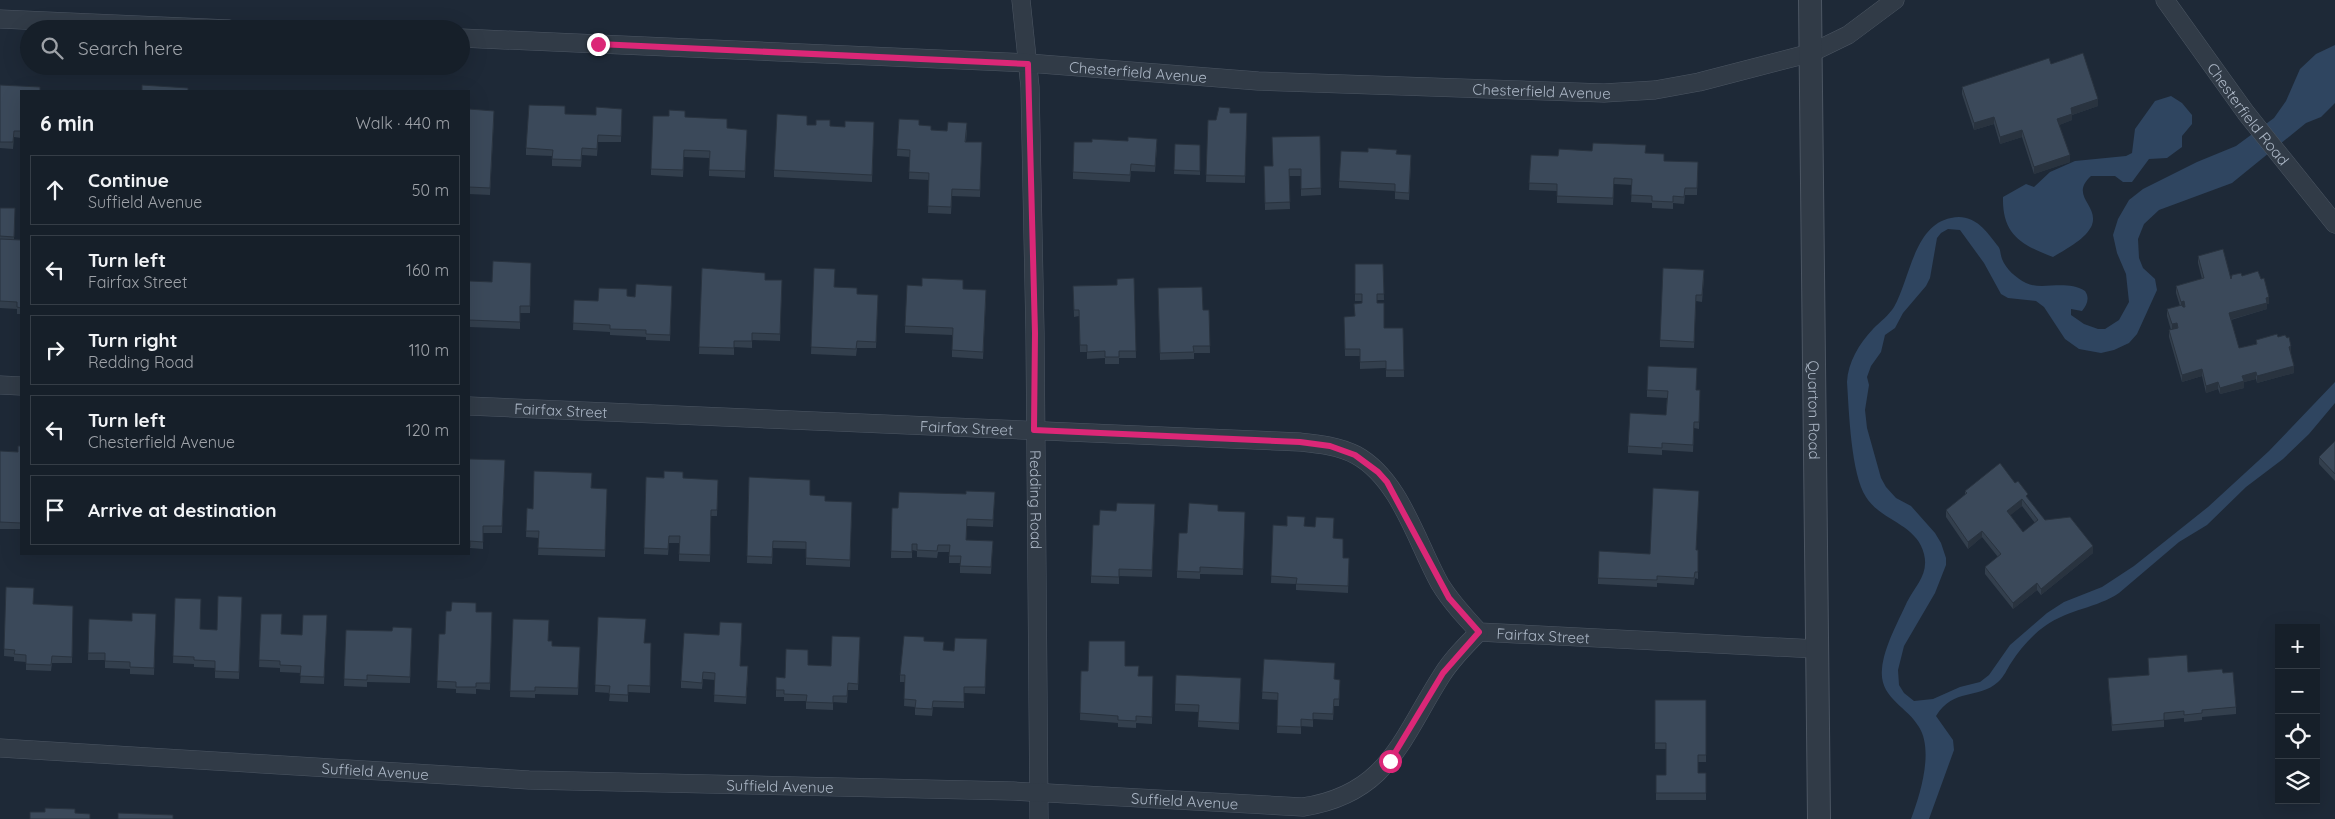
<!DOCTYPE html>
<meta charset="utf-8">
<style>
:root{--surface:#161f29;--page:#1f2731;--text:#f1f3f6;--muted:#9ea2a8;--line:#353d46}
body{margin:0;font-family:Quicksand,sans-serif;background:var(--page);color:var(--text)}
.controls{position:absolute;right:15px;bottom:15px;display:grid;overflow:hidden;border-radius:0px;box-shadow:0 5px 20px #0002}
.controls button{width:45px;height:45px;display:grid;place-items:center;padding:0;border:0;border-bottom:1px solid var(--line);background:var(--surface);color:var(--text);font:25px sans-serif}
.stop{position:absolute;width:15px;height:15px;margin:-11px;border:4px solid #db2777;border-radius:50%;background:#fff}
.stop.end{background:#db2777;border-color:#fff;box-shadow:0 1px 5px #0008}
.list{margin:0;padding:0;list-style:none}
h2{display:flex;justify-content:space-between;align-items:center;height:65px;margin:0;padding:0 20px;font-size:21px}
h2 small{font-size:16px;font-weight:400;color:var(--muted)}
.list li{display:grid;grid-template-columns:32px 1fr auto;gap:15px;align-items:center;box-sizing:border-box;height:70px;margin:0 10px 10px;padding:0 10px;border:1px solid var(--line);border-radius:0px}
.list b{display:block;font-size:19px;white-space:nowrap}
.list p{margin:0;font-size:16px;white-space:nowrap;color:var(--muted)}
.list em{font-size:16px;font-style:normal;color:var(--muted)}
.icon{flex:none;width:28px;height:28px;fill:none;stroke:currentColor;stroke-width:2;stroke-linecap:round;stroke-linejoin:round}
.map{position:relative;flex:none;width:2335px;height:819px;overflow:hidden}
.search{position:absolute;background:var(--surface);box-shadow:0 5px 20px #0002;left:20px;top:20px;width:450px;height:55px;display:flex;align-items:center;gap:12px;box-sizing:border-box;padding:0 18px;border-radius:28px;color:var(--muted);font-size:19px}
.panel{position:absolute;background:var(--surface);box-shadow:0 5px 20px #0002;left:20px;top:90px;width:450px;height:465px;border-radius:0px}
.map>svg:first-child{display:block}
</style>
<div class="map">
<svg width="2335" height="819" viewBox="0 0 2335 819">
<rect width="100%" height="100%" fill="#1e2937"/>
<path fill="#2f4560" d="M2335,45V103L2321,117L2306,123L2232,183L2159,210L2144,224L2138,239L2139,258L2143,268L2155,279L2157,290L2137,334L2129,343L2114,350L2101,353L2079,349L2065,339L2044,307L2036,301L2008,298L2001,294L1984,263L1960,230L1948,229L1941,233L1937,238L1930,278L1926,286L1903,313L1895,328L1885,335L1881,352L1871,366L1867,377L1869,385L1865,410L1867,428L1881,478L1886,487L1896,498L1911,506L1935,533L1941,543L1946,558V565L1935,593L1904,646L1898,670L1899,685L1904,693L1914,701L1933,699L1960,687L1980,682L1989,675L2010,645L2047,613L2064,602L2102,587L2134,566L2208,507L2269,451L2335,382V403L2309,434L2283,459L2246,487L2207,525L2179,542L2119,593C2097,608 2069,609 2045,626C2032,635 2020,649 2011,663C2007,669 2004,677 1998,682C1978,700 1954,687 1936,716L1953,740L1954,750L1929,819H1911C1920,795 1934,751 1919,727C1907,706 1879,698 1882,669C1884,647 1898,622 1907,602C1916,585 1929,574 1924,554C1917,524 1881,521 1866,497C1851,474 1849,412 1847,382C1848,362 1859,344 1873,329C1880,322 1889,315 1894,307C1910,279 1914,225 1951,218C1973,213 1985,229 1997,245C2001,249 2000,253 2002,259C2006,269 2016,278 2026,283C2042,291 2065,279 2085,291C2090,298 2087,305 2082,311L2071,309V315L2084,324L2098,329H2105L2119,320L2129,302L2126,274L2117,253L2113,235L2118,219L2129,200L2143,189L2197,162L2236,146L2274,118L2286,101L2300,69L2316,54Z
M2171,96L2182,103L2192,115V124L2182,136V147L2167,158L2149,159L2132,182H2123L2115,176H2091C2069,196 2099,205 2092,225C2086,239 2066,249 2053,257C2021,245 2002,234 2003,197L2026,184L2034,187L2050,172L2075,161L2126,156L2132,153L2135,129L2155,101Z"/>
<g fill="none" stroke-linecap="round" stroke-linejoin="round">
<defs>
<g id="minor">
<path id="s1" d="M1021,0L1030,87L1035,333L1039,819"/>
<path id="s2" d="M2165,0L2246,113L2335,224"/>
<path d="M0,19L229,29"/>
<path id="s3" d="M461,38L1028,63L1258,81L1604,93L1655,90L1699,82L1811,53L1848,35L1895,0"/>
<path d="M0,385L21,386"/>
<path id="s4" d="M469,406L1300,442C1319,444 1339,446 1356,455C1400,479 1417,543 1440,584C1451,602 1465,617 1479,632L1816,649"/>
<path id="s5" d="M0,748L529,780L1013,791L1303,807C1388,794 1401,739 1442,675C1452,659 1466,645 1479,632"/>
</g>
<g id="tertiary">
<path id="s6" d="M1810,0L1819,819"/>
</g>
</defs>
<use href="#minor" stroke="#4c5663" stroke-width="19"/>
<use href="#tertiary" stroke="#4c5663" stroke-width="24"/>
<use href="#minor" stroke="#313b47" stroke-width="18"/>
<use href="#tertiary" stroke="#313b47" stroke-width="22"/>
</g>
<path fill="#333f4d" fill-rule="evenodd" d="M2051,64L2098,106L2072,115V120L2059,125L2070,162L2034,174L2022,137L2000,144L1994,124L1974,130L1962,94V87Z
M0,85L21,91V138L14,137L13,149L0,148Z
M469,105V109L494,117L490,195L469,194Z
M622,109L621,142H598L597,156L582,155L581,167L552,166V156L526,155V148L565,114L596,115Z
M1230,113H1247L1245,183L1206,182L1208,120H1216Z
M685,117L727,128L747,130L745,178L709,176V158L684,157L683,177L651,175V169Z
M899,119L931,130L947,131L967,130L966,142H982L980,197L952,196L951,214L928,213L929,180L909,179L910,157L897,156Z
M874,122L872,182L774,177V170L807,125L845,127Z
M1320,136L1321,195L1301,196V176H1289L1290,209L1265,210L1264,166H1273Z
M1175,144L1200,145V175L1174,174Z
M1157,146L1155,172L1131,171L1130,182L1073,179V172Z
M1592,151L1645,153L1664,161L1698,162L1697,195H1685L1684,204L1673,203V209L1652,208V203L1631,202L1632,185L1614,184L1613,205L1557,203V191L1529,190L1531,155L1558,156Z
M1396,154L1411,162L1409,200L1395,199V191L1339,188V181Z
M0,208H15L14,240H21V314H17V309L0,308Z
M2198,256L2231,279L2242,276L2261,279L2269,304H2267V309L2231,320L2239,348L2256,344V340L2278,337L2291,353L2294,373L2257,383L2256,379L2244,382V388L2220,394L2218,389L2206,393L2202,376L2182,382L2169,337V330H2171L2167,316V309L2180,306L2176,293V286L2202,279L2198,263Z
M531,263L530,313H520V329L469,327V281L492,282Z
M1355,264H1383L1384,300H1377V303L1384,328H1403L1404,377H1386V368L1360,369V356H1345L1344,317L1355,316L1362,303V301H1355Z
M702,268L765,280H782L780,341L752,340V348L734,347V355L699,354Z
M814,268L835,287L857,294L878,295L876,348H857L856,356L811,354Z
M1704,277L1702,302L1696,301L1694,348L1660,347V340Z
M1134,278L1136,358H1119V364H1105V358L1087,359V352H1080L1079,316L1074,317L1073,286L1117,285Z
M672,286L670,341L646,340V337L610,335V332L573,330L574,300L598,301L627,296L635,297Z
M1158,288L1203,310H1209L1210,353H1194V359L1160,360Z
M963,289L986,297L983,359L952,357V335L905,333V326Z
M1647,390H1700L1699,429L1694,428L1693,452L1662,450V455L1628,453V446L1666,415L1667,398L1647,397Z
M2335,441V481L2319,464V457Z
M21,446V529H0V451L18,452Z
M469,459L505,460L502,533H483V549L470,548V554H469Z
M646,477L718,480L717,516H711L710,562L679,561V543H669L668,555L644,554Z
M749,477L825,501L852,502L850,567L806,565V549L773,548L772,564L747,563Z
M591,488L607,489L605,557L538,555L539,538L526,537L527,508L533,509Z
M1965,491L2028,499L2045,520L2093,553L2041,595L2037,590L2013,609L1985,574V567L1998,557L1982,537L1968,549L1946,517V510L1965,495ZM2022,506L2035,523L2023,532L2010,515Z
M995,492L993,527L967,526L966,540L993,541L991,574L960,573V563H949V552H938L937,558L917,557V551L912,550V558H891L892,508H898L966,494Z
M1155,511L1152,577L1119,576V584L1091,583V576L1099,525Z
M1218,511L1245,512L1243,575L1200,574V579L1177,578V571L1187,533Z
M1273,525L1305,526L1333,538L1343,558H1349L1348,593L1296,590V584L1271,583Z
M1698,550V579L1695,578L1694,585L1657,583V587L1598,584V578L1650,554Z
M6,587L33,604L73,606L72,663H52L51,671L26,670V662L14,661V657L4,656Z
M242,597L239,679L215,678V668L194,667V664L173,663L175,598L200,629L217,630Z
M476,612H492L490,690L476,689V694L456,693V689L437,688L439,634H445Z
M156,614L154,675L130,674V669L105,668V660H88L89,619L132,621Z
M261,614L281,634L302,635L327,615L324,684L300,683L301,673L280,672V668L259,667Z
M598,617L645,643H651L650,693L628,692V702L609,701L610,693L595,692Z
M513,619L548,641L552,646L580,647L578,695L535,694V698L510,697Z
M412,628L410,683L367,682V687L344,686L346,630L392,631Z
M742,630L740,666L748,673L746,704L714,702L715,680L703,679L702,689L681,688V681L719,635Z
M860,637L858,690H848L847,703L833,702V710L806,709V701H784V697H776V677L785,678L808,665L831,666Z
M987,639L985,694L964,693V708L933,707L932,716L915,715V707L904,706L905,682H900V675L924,641L944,650L954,651Z
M2148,658L2188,672L2223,673L2236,707V714L2202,717V720L2184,722V718L2164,720V727L2112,731L2108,678L2149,675Z
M1264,659L1335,679L1340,680L1339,706H1334L1333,720L1313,719V727L1301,726V734L1277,733L1278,700L1262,699Z
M1125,666L1139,676H1153L1152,724L1136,723V728L1118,727V723L1080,720L1081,671H1088Z
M1241,678L1239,730L1198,727V712L1175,711V704Z
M1655,700H1706V762H1698V773H1706V800H1656V775H1666V749H1655Z"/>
<path fill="#29333f" d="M2098,99V106L2072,115V120L2057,126V119L2071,108Z
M1994,117V124L1974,130V123Z
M2022,130V137L2000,144V137Z
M2070,155V162L2034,174V167Z
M2269,297V304H2267V309L2229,320V313Z
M2184,301V308L2181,309V302Z
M2177,323V330L2172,331V324Z
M2291,346V353H2289V347Z
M2294,366V373L2257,383V376Z
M2202,369V376L2182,382V375Z
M2256,372V379L2244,382V388L2220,394V388L2242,376Z
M2218,382V389L2206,393V386Z
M2022,499V506L2007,518V511Z
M1982,531V537L1968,549V542Z
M2093,546V553L2041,595V589Z
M2037,583V590L2013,609V603Z"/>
<path fill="#3b495a" stroke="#29333f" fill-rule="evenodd" d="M2083,53L2098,99L2071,108L2072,114L2057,119L2070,155L2034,167L2022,130L2000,137L1994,117L1974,123L1962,87L2049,58L2051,64Z
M0,85L40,87V91H21V131H14L13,142H0Z
M142,85L188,88V91H142Z
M469,105V109L494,111L490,188L469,187Z
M529,105L565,106V114L596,115V107L622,109L621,136L598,135L597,149L582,148L581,160L552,159L553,150L526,148Z
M1219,107L1230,108V113H1247L1245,176L1206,175L1208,120H1216Z
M669,110L685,111V117L727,119V128L747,130L745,171L709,170L710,151L684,150L683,170L651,169L653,116H669Z
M777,114L807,116V125H816V120H830V126L845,127V121L874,122L872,175L774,170Z
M899,119L919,120V125L931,126V130L947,131L948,122L967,123L965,142H982L980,190L952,189L951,207L928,206L929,173L909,172L910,150L897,149Z
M1320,136L1321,188L1301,189V169H1289L1290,202L1265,203L1264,166H1273L1272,137Z
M1128,137L1157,139L1155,166L1131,164L1130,175L1073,172L1074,142H1092V139L1128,141Z
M1593,143L1646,145L1645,153L1664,154V161L1698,162L1697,188H1685L1684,197L1673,196V202L1652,201V196L1631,195L1632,179L1614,178L1613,198L1557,196V184L1529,183L1531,155L1558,156L1559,149L1592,151Z
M1175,144L1200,145V171L1174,170Z
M1368,148L1397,150L1396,154L1411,155L1409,193L1395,192V184L1339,181L1341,151L1368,152Z
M0,208H15L14,237L0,236Z
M0,239L21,240V308L17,307V302L0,301Z
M2223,249L2231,279L2232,275L2241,273L2242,276L2258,271L2261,279L2264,278L2269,297L2266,298L2267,303L2229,313L2239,348L2257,344L2256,340L2277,334L2278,337L2285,335L2287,338L2289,337L2291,346L2289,347L2294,366L2257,376L2256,372L2242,376L2244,381L2220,388L2218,382L2206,386L2202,369L2182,375L2169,330L2178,328L2177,323L2172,324L2167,309L2182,305L2183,307H2185L2184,301L2181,302L2176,286L2204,278L2198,256Z
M493,261L531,263L530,306H520V322L469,320V281L492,282Z
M1355,264H1383L1384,294H1377V303H1384V328H1403L1404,370H1386V361L1360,362V349H1345L1344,317L1355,316L1354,304L1362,303V294H1355Z
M702,268L765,273V280H782L780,334L752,333V341H734V348L699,347Z
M814,268L835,269L834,287L857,288V294L878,295L876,342L857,341L856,349L811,347Z
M1663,268L1704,270L1702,295H1696L1694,342L1660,340Z
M922,278L963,280V289L986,290L983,352L952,350L953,328L905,326L907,285L922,286Z
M1134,278L1136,351H1119V357H1105V351L1087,352V345H1080L1079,310H1074L1073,286L1117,285V279Z
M636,284L672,286L670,335L646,334V330L610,329V325L573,323L574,300L598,301L599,288L627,289V296L635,297Z
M1202,287L1203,310H1209L1210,346H1193L1194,352L1160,353L1158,288Z
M1648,366L1697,368L1696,390H1700L1699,422H1694L1693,445L1662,443V448L1628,446L1630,413L1666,415L1668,391L1647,390Z
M2335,441V474L2319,457Z
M18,446H21V523L0,522V451L18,452Z
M469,459L505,460L502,526H483V542L470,541V547H469Z
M2000,463L2015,483L2018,481L2028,494L2026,496L2045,520L2070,517L2093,546L2041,589L2037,583L2013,603L1985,567L2001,554L1982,531L1968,542L1946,510L1967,493L1965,491ZM2022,499L2038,520L2023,532L2007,511Z
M534,471L592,473L591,488L607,489L605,550L538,548L539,531H526L527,508L533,509Z
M664,471L683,472V478L718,480L717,510H711L710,555L679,554L680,536H669L668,549L644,548L646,477L664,478Z
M749,477L810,480V495L825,496V501L852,502L850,560L806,558V542L773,541L772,557L747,556Z
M1653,488L1699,491L1696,550H1698V572H1695L1694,578L1657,576V580L1598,578L1599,551L1650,554Z
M966,491L995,492L993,520L967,519L966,540L993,541L991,567L960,566L961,556H949L950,545H938L937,551L917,550V544H912V552L891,551L892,508H898L899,492L966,494Z
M1117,503L1155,504L1152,570L1119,569V577L1091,576L1093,525H1099L1100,510L1116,511Z
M1189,503L1218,505V511L1245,512L1243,569L1200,567V572L1177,571L1179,533H1187Z
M1287,516L1305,517L1304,526L1315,527L1316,517L1334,518L1333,538L1343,539V558H1349L1348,586L1296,584L1297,578L1271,576L1273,525L1287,526Z
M6,587L34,588L33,604L73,606L72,657L52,656L51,665L26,664V655L14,654L15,650L4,649Z
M218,596L242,597L239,672L215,671V661L194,660V657L173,656L175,598L201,599L200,629L217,630Z
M452,602L476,603V612H492L490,683H476V687H456V682L437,681L439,634H445L446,611H451Z
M132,613L156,614L154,668L130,667V662L105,661V653H88L89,619L132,621Z
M261,614H282L281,634L302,635L303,615H327L324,677L300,676L301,666L280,665V661L259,660Z
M598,617L646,619L644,643H651L650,686L628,685V695L609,694L610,686L595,685Z
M513,619L549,620L548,641H552V646L580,647L578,688L535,687V691H510Z
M720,622L742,623L740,666H748L746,697L714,695L715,673L703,672L702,683L681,681L684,633L719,635Z
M393,627L412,628L410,677L367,675V680L344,679L346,630L392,631Z
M832,636L860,637L858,684L848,683L847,696H833V703L806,702L807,695L784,694V690H776V677L785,678L786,649L808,650V665L831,666Z
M904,636L924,637V641L944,642L943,650L954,651L955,638L987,639L985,687H964V702L933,701L932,709L915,708L916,700L904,699L905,675H900Z
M1089,641H1125V666H1139L1138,676H1153L1152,717L1136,716V721L1118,720V716L1080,713L1081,671H1088Z
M2187,655L2188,672L2222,669L2223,673L2233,672L2236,707L2202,710V713L2184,715V711L2164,713V720L2112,725L2108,678L2149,675L2148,658Z
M1264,659L1335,663L1334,679L1340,680L1339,699H1334L1333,714L1313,713V720L1301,719V727L1277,726L1278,693L1262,692Z
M1176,675L1241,678L1239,723L1198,721L1199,705L1175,704Z
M1655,700H1706V755H1698V773H1706V793H1656V775H1666V743H1655Z
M45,808L75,809V813L90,814V819H30V812H45Z
M118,813L173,815V819H118Z"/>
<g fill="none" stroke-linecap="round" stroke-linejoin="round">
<path stroke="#db2777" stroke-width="6" d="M598,44L1028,64L1035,333L1034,430L1300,442L1330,446L1355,455L1378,472L1387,482L1449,598L1479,632L1443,673L1390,761"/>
</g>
<g text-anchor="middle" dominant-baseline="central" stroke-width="5" stroke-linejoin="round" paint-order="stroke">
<g font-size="15" fill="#abb6c5" stroke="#17202c">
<text stroke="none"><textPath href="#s3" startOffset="678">Chesterfield Avenue</textPath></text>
<text stroke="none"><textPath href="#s3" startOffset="1082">Chesterfield Avenue</textPath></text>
<text stroke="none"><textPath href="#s2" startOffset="141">Chesterfield Road</textPath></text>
<text stroke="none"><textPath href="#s6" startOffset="410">Quarton Road</textPath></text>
<text stroke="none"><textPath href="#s4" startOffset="92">Fairfax Street</textPath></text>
<text stroke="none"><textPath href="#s4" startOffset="498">Fairfax Street</textPath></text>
<text stroke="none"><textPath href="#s1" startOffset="500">Redding Road</textPath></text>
<text stroke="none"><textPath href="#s4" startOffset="1172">Fairfax Street</textPath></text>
<text stroke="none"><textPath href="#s5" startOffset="376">Suffield Avenue</textPath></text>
<text stroke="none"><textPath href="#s5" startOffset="781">Suffield Avenue</textPath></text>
<text stroke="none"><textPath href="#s5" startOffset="1186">Suffield Avenue</textPath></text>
</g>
</g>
</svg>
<div class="controls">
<button>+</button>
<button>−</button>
<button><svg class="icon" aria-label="locate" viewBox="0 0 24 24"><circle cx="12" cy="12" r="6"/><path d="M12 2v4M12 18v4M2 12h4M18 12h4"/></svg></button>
<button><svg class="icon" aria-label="layers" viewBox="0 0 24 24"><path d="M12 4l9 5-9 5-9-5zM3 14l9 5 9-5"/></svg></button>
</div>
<div class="stop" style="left:1390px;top:761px"></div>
<div class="stop end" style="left:598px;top:44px"></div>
<div class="search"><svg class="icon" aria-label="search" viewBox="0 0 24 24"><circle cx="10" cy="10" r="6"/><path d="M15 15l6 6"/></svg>Search here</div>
<section class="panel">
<h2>6 min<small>Walk · 440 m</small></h2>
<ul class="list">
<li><svg class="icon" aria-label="ahead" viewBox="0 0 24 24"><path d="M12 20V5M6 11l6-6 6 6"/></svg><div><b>Continue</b><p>Suffield Avenue</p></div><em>50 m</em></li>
<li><svg class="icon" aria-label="left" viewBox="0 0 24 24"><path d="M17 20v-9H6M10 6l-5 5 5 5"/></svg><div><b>Turn left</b><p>Fairfax Street</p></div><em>160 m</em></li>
<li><svg class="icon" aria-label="right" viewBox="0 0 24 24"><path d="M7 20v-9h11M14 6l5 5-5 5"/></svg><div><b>Turn right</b><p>Redding Road</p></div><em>110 m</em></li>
<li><svg class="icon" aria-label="left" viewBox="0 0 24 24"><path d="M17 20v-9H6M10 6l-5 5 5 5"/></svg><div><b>Turn left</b><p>Chesterfield Avenue</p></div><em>120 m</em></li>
<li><svg class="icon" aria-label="arrive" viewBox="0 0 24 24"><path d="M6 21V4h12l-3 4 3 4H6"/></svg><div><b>Arrive at destination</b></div></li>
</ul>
</section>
</div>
